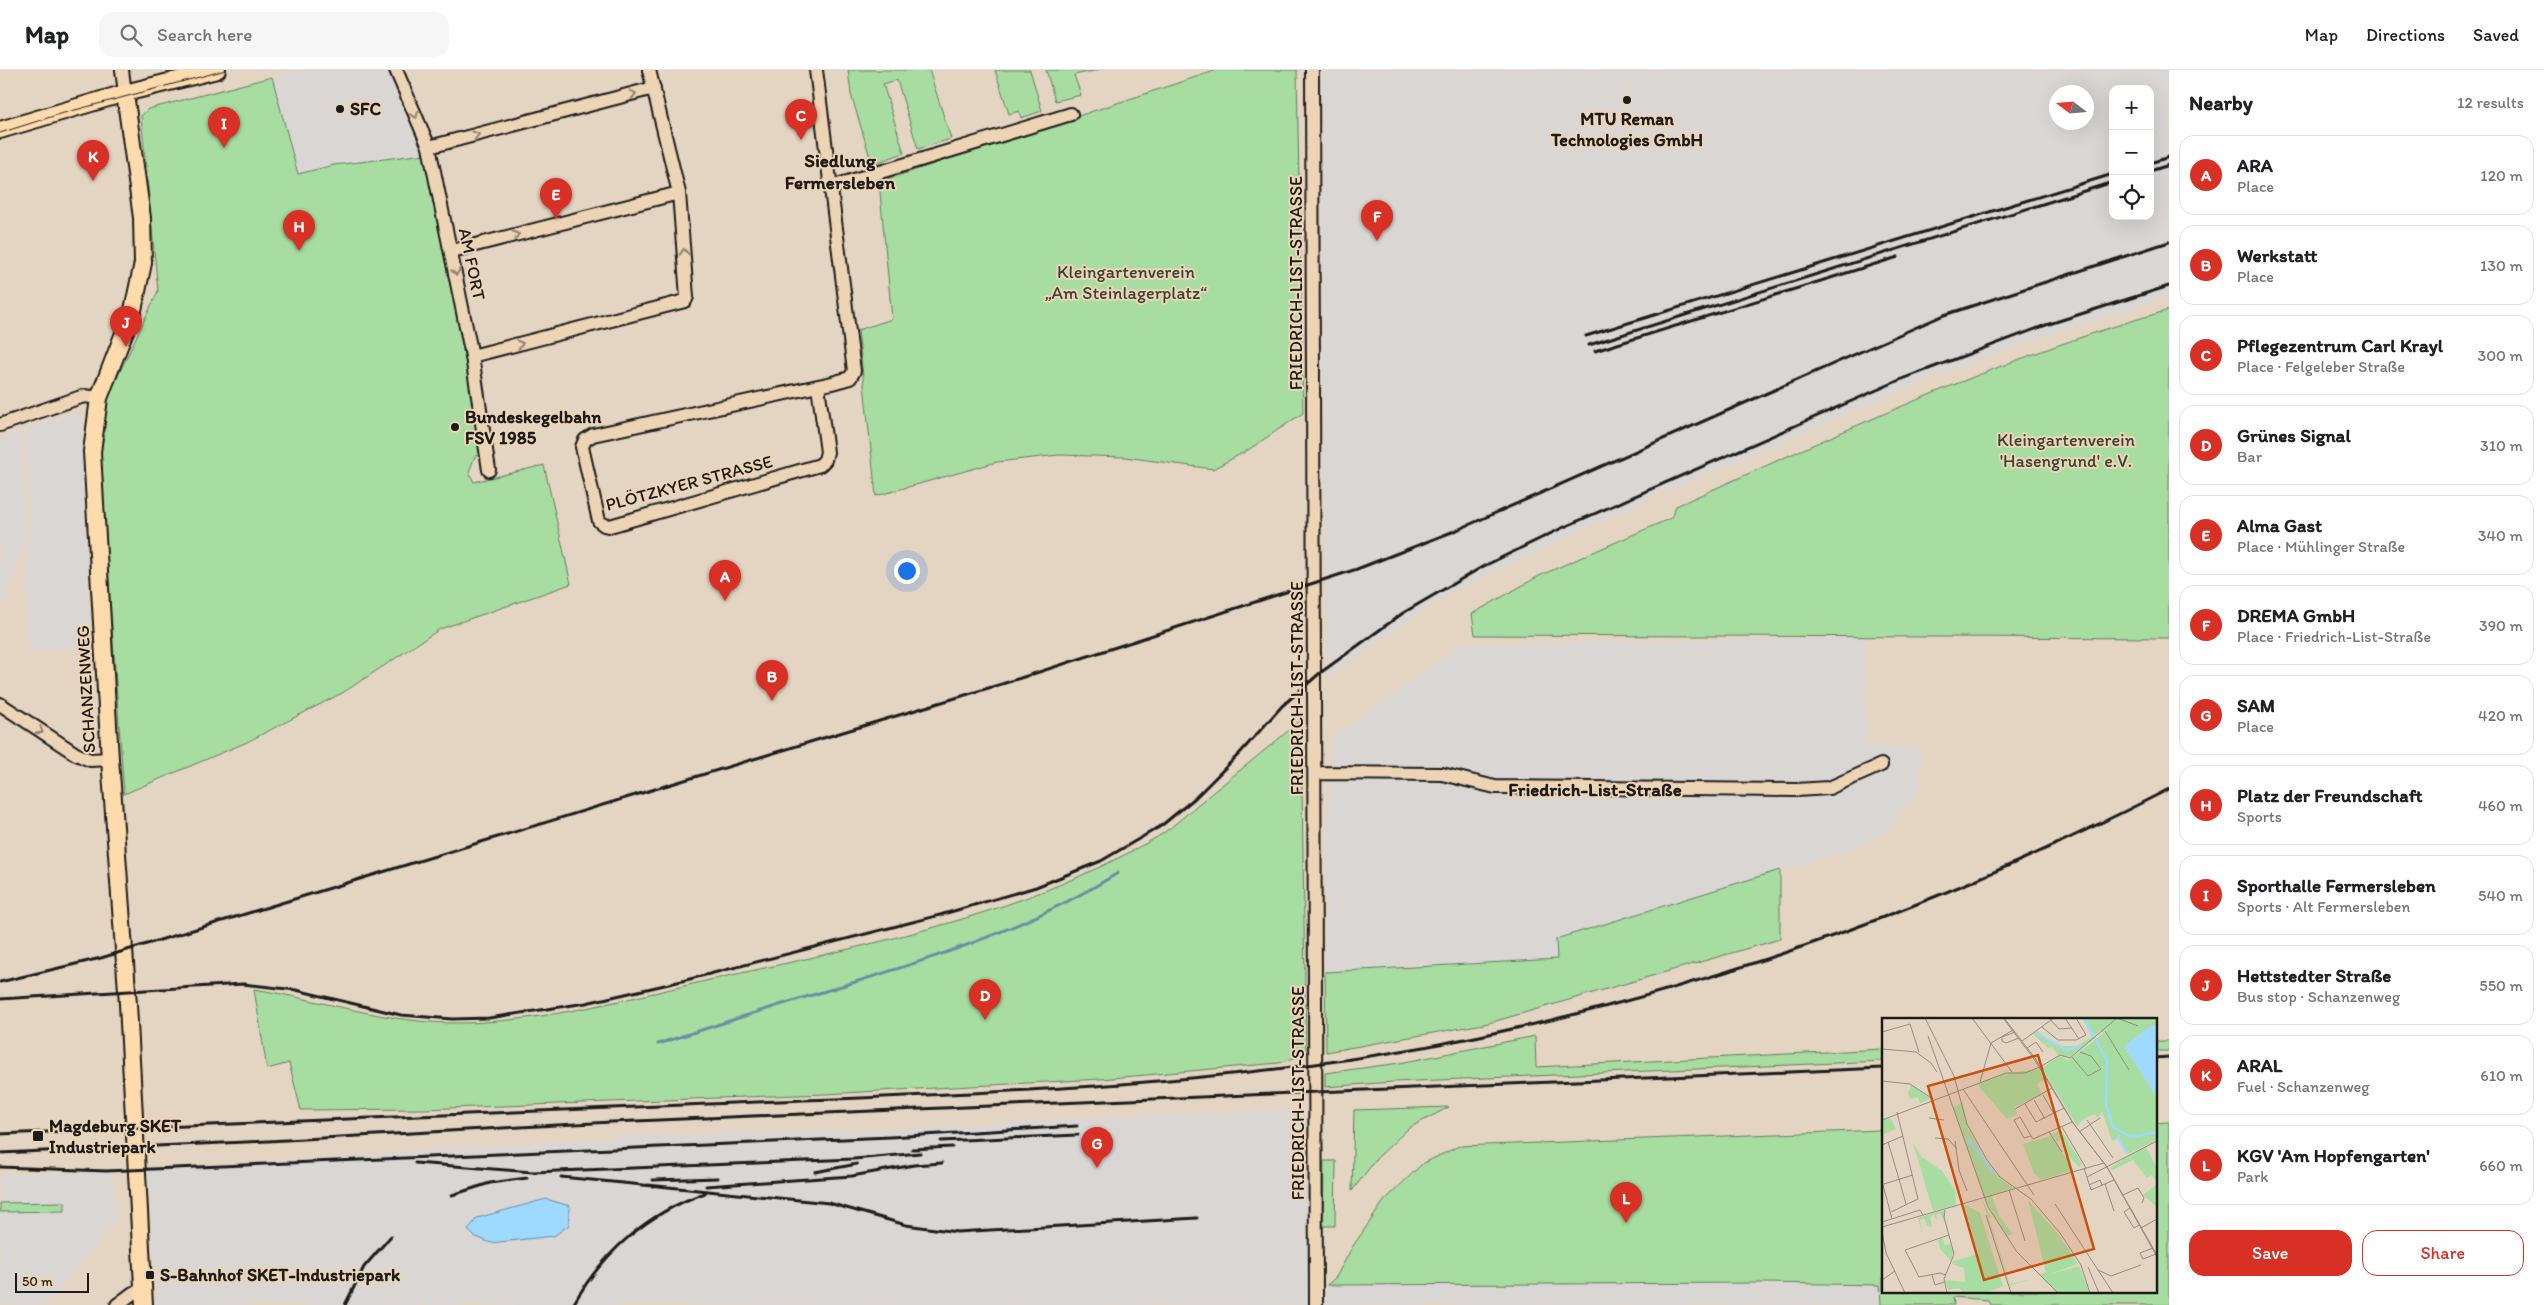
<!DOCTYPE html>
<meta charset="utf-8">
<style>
:root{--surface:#fff;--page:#f6f6f6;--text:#202124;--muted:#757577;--line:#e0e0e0;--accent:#d93025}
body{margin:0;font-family:Itim,sans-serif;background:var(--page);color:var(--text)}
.controls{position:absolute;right:15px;top:15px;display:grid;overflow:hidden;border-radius:10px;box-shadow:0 5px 20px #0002}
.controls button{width:45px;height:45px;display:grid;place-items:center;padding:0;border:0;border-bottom:1px solid var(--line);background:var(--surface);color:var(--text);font:25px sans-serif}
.compass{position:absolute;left:2049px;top:15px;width:45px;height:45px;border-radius:50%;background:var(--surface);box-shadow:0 5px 20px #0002;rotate:286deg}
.scale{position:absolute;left:15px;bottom:12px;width:74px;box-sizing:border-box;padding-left:5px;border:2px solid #1c1c1c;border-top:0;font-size:14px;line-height:18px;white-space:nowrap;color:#1c1c1c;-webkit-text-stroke:4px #edd4b5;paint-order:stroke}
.you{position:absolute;left:906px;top:500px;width:18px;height:18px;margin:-12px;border:4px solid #fff;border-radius:50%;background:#1a73e8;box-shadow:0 0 0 8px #1a73e833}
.badge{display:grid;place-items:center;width:32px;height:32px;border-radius:50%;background:var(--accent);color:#fff;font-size:16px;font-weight:700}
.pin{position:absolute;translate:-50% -41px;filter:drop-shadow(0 1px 2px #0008)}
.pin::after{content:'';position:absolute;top:26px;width:18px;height:15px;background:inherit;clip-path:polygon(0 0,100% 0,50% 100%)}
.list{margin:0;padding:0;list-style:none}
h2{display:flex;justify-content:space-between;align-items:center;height:65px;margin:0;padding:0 20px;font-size:21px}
h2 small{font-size:16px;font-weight:400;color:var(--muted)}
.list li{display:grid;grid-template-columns:32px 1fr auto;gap:15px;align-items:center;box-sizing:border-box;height:80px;margin:0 10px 10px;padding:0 10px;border:1px solid var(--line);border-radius:15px}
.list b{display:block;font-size:19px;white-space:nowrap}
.list p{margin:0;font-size:16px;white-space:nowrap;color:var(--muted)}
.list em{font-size:16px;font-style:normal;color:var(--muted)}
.actions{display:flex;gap:10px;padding:15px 20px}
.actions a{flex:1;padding:11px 0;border:1px solid var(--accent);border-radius:15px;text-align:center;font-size:18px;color:var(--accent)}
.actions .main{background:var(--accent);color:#fff}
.icon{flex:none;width:28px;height:28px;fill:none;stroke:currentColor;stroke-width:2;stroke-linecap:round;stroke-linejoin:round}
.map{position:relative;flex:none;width:2169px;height:1235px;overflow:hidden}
header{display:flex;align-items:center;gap:30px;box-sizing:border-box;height:70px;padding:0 25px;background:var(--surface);border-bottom:1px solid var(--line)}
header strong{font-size:24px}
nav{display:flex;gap:28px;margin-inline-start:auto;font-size:18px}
.search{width:350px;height:45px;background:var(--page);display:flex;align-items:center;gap:12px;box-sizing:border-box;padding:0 18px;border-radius:15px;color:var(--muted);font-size:19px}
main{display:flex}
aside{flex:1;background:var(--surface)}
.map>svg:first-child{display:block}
</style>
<header>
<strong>Map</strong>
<div class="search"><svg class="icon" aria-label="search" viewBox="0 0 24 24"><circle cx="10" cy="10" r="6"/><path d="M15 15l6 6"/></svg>Search here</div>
<nav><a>Map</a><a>Directions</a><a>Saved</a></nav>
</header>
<main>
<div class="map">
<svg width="2169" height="1235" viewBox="0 0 2169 1235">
<rect width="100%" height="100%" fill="#e4d5c3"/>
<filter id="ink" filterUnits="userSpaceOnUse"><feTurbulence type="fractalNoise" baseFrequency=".02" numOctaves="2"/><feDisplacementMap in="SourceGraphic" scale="10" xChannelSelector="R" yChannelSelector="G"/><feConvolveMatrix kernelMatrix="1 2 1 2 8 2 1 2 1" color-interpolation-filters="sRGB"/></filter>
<g filter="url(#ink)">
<path fill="#dad6d4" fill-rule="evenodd" d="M301,0H389L426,84L334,95L298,104L272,7Z
M1321,0H2169V227L2023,274L1925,311L1657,425L1440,528L1329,607L1323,372ZM2113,19H2150V146H2113ZM2056,22H2086V52H2056Z
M72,343L82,348L91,577L28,581L26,488L30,447L24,360Z
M21,360L25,470L0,544V368Z
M1865,567L1866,675L1921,679L1920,718L1888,761L1849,781L1780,800L1556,869L1558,889L1325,902L1331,670L1461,574Z
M1310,1039L1309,1235H157L148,1100L619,1067L929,1058L1114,1046Z
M112,1102L116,1151L45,1235H0V1104Z
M1764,1213L1881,1215V1235H1324L1323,1215Z"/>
<path fill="#a7dda0" stroke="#627c5e" d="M848,0H929L951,69L918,79L897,10L883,14L904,83L872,94L851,24Z
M995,0H1030L1042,41L1021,48L1019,41L1009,44Z
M1046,0H1098L1074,5L1081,25L1055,31Z
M1217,0H1297L1303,343L1248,380L1213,399L1125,387L1059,385L997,392L876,426L858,260L892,249L879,112Z
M272,7L298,104L334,95L426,84L483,385L475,386L469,402L474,412L544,395L571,514L440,559L344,622L245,673L124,724L99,376L103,340L108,327L158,221L141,46L148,39Z
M2169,240V568L1475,565L1472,544L1539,506L1671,448L1676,436C1838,364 1998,288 2169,240Z
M1301,650L1306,984L1279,993L1101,1009L825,1024L423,1039L301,1040L289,993L267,999L254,919C322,930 390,954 459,953C545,952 630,928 714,909C864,876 1017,847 1152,770C1169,761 1185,745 1201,732C1234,705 1268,678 1301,650Z
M1780,800V869L1489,953L1326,982L1325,902L1557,889L1556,869Z
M1535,966L1536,997L1883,979V991L1393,1012L1325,1017V1003L1400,993Z
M2155,971H2169V981H2155Z
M1449,1037L1409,1058L1377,1088L1352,1121L1354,1040Z
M2169,1052V1235H1990L1988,1230L1953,1227L1954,1235H1881L1880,1215L1764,1213L1327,1215L1336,1207L1353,1176L1384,1131L1422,1094L1459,1076L1883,1060V1221H2155V1053Z
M1324,1091H1336L1335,1156H1323Z
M65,1132V1141L0,1142V1133Z"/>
<path fill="#9ed9ff" stroke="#6a8da4" d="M546,1129L570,1136L569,1155L554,1166L491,1173L474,1166L468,1160L477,1148Z"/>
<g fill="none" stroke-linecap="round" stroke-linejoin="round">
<path stroke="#6a8da4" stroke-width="3" d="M658,974C708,958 759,941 809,926C916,894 1023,862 1118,803"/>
<defs>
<path id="minor" d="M122,0L125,23
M396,0L429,77L472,286L489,400
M816,0L854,301L850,308L832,313L593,365L585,370L582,377L599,451L604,455L610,456L820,395L825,390L827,382L818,316
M1312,0L1316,1235
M429,77L654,18
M831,117L1071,44
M452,181L679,123
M472,286L685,231L687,227L679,123L649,0
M0,355L84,326L99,328
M0,634L76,684L90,690L110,689
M1315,703L1442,704L1495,717L1796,720L1829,718L1881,695
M117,1235L133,1223L143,1221"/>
<path id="major" d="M125,23L142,148L143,193L133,240L99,328L92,382L110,689L128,934L144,1235
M0,60L125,23L217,0"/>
</defs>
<use href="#minor" stroke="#1c1c1c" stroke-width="16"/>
<use href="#major" stroke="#1c1c1c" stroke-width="20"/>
<use href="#minor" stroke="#edd4b5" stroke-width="12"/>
<use href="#major" stroke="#fedbac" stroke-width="16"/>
<path stroke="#1c1c1c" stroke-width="1" d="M0,63L60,44L226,0"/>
<path stroke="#1c1c1c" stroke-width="3" d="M2150,93L2169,87
M2150,101L2169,95
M1586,266L2113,104
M1589,275L2113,112
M1595,281L1898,187
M0,912L101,888L665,716L1005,613L1357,499L1457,460L1944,245L2169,172
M0,929L243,914L296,920L401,945L452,949L489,948L586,933L682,911L940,845L1036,817L1101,791L1161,756L1195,728L1240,683L1282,636L1320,603L1403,543L1482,497L1562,458L1902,309L2046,255L2169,216
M2155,988L2169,987
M0,1064C252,1053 505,1042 757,1032C980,1023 1204,1017 1424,977C1684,929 1934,840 2169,719
M941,1071L1078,1065
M912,1079L952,1077
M0,1083L268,1071L612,1052L1883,998
M415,1093L533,1102L854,1089L920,1083
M0,1097L106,1101L890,1067L1077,1056
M815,1102L857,1094
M561,1107L653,1116
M653,1110L718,1108
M648,1115L829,1133L906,1155L957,1162L1197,1148
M706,1116L852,1106L914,1095L942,1093
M452,1125L490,1113L527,1108
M345,1235L364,1197L391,1166
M573,1235C603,1182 648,1143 705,1123"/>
</g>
<defs><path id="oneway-chevron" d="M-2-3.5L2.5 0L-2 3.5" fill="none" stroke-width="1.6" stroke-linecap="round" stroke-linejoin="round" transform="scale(1.25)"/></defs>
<g stroke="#8f8170">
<use href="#oneway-chevron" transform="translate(633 24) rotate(-15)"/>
<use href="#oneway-chevron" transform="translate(415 45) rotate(68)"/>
<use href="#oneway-chevron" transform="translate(476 65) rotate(-15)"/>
<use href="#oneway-chevron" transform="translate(516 165) rotate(-14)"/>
<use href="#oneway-chevron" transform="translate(684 182) rotate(-94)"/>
<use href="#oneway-chevron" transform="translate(456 202) rotate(79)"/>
<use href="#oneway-chevron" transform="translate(520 274) rotate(-14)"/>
<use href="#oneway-chevron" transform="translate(40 661) rotate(34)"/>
</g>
</g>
<g fill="#1c1c1c" stroke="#edd4b5" stroke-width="2">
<circle cx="1627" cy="30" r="5"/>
<circle cx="340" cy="39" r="5"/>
<circle cx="455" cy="357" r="5"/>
<rect x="32" y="1060" width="12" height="12" rx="2.5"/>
<rect x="145" y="1200" width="10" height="10" rx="2.5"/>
</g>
<g text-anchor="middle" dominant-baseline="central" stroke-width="4" stroke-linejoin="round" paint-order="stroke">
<g font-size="18" font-weight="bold" fill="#1c1c1c" stroke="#edd4b5" text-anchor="start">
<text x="350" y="39">SFC</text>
<text x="1627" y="49" text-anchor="middle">MTU Reman<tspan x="1627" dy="21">Technologies GmbH</tspan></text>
<text x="465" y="347">Bundeskegelbahn<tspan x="465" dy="21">FSV 1985</tspan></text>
<text x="49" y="1056">Magdeburg SKET<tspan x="49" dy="21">Industriepark</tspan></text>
<text x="160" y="1205">S-Bahnhof SKET-Industriepark</text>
</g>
<g font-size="18" fill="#1c1c1c" stroke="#edd4b5">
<text transform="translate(472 194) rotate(78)">AM FORT</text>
<text transform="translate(1296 213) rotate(-90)">FRIEDRICH-LIST-STRASSE</text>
<text transform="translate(689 413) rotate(-15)">PLÖTZKYER STRASSE</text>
<text transform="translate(1297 618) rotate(-90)">FRIEDRICH-LIST-STRASSE</text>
<text transform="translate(86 619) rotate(-93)">SCHANZENWEG</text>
<text transform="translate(1298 1023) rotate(-90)">FRIEDRICH-LIST-STRASSE</text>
</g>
<g font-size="18" fill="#384336" stroke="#edd4b5">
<text x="1126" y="202">Kleingartenverein<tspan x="1126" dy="21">„Am Steinlagerplatz“</tspan></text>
<text x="2066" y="370">Kleingartenverein<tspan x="2066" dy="21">'Hasengrund' e.V.</tspan></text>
</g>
<g font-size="19" font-weight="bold" fill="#1c1c1c" stroke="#edd4b5">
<text x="840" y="90">Siedlung<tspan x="840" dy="22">Fermersleben</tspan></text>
<text x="1595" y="719">Friedrich-List-Straße</text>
</g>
</g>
<g transform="translate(1882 948)">
<rect width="275" height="275" fill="#e4d5c3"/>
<path d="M200,0H275V7L268,9L242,28L275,80V122L246,136L236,120L230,123L220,93L216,100L213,96L203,100L195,108L160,50L178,38L186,42L190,40L223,14L229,7L220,15L217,12L212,21L187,40L176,37L170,29L166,30L151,16L155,13L176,28H194L210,19ZM157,51L163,61L155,66L160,77L132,89L135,96L125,101L95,66L125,55ZM29,67L48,80L47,81L38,85L36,79L28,81L26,75ZM81,83L85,108L103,141L117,160L132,170L102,179L101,176L71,90ZM8,99L14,111L0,117V103ZM179,112L200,146L197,149L181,132L185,128L178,129L183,125L180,120L175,124L173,121L178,116L172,120L170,117ZM169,118L192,152L159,162L152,155L141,126ZM31,125L40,139L60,153L73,172L74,187L51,193ZM264,129L275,150V165L270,157L265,160L251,142L230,152L228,150L243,140ZM275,166V189L261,177ZM110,178L117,198L131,216L124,218L110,194L103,180ZM100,181L109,199L107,200L128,266L154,260L129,267L130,275ZM146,182L177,217L196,246L165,257L197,248L208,275H177L157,257L164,254ZM82,186L98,195L121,268L104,275H81L77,270L66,272L63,262L83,264L82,250L70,246L72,240V243L96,236ZM62,192L63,206L58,195L54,197L57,205L52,197L48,199L50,209L45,208L42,200L38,202L41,219L36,200ZM60,220L63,227L68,226L71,234L69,243L58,231L56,222Z" fill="#a7dda0"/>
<path d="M275,7V80L242,28L268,9Z" fill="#9ed9ff"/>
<path fill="none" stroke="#9ed9ff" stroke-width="2.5" d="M202,0L225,43L224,86L231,109L249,119L275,114M154,15L185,32L200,27M238,117L236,120L245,135M86,121L113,157"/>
<path fill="none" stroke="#948b80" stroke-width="1" d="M43,0L72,58L85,106L105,142L118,159L149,181L178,215L199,247L208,275M90,0L130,54M121,0L152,41L191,105L225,149L275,239M122,0L153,40L191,105L225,149L275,237M167,0L177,11L190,10M183,0L197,21M235,0L256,8M160,9L176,22H194L204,17L194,0M223,13L247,52M0,14L28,6L37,34M133,14L120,19V23L124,25L137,20M46,18L106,189L135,234L176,275M140,23L172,0M145,30L154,24L161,34M0,31L34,34L49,45L55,54M190,39L206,58L219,51L209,38L198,34M158,49L178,37L188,40L235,0M0,63L28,66L51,81M98,64L109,25L131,12M81,71L152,177M161,77L172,96M152,82L163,101M143,86L154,104L182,90M133,91L170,70M47,100L62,102M0,102L124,55H143L158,49M205,102L231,140M180,109L204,150M167,114L180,134M197,114L218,100M149,118L142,120L132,102L138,99L151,121L190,104M53,120L66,121L75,131M73,123L77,152L85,173M6,124L17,161M0,127L21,118M202,150L209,172L232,162M205,159L275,123M17,161L24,186M0,163L10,201M2,166L31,157M223,166L232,193M207,167L218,162L220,167M127,172L143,223M241,177L256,170L262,180L260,185M173,186L231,275M248,190L242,194L252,210L257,207M63,192L62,199L72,236L62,261L65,275M9,194L36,181L15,94M104,197L129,275M0,204L38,192L41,197M0,209L222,145M259,210L275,201M0,213L4,235L23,275M271,230L258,235L261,241L274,236M206,249L217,275M216,252L229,258L259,247M50,257L53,267L62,264M64,257L58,255L37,259L23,232L67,217M0,262L13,253"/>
<path fill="#c9500e" fill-opacity="0.15" stroke="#c9500e" stroke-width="2.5" d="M156,37L212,231L102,262L46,68Z"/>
<rect width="275" height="275" fill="none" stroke="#1c1c1c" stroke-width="2.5"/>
</g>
</svg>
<div class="controls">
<button>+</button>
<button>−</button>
<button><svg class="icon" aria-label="locate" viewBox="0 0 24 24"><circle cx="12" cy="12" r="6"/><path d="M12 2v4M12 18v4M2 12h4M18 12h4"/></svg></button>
</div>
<svg class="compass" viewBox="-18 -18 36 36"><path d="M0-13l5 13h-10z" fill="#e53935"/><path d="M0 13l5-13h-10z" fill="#757577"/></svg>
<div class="scale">50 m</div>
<div class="you"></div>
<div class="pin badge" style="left:725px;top:531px">A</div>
<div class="pin badge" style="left:772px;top:631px">B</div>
<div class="pin badge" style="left:801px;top:70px">C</div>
<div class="pin badge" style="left:985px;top:950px">D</div>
<div class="pin badge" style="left:556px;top:149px">E</div>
<div class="pin badge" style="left:1377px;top:171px">F</div>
<div class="pin badge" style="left:1097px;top:1098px">G</div>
<div class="pin badge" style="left:299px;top:181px">H</div>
<div class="pin badge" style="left:224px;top:78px">I</div>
<div class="pin badge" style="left:126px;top:277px">J</div>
<div class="pin badge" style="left:93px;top:111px">K</div>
<div class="pin badge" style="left:1626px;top:1153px">L</div>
</div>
<aside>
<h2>Nearby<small>12 results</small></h2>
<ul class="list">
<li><span class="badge">A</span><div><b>ARA</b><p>Place</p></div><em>120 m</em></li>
<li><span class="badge">B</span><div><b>Werkstatt</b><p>Place</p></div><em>130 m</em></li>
<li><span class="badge">C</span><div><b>Pflegezentrum Carl Krayl</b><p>Place · Felgeleber Straße</p></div><em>300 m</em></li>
<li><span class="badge">D</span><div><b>Grünes Signal</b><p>Bar</p></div><em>310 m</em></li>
<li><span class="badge">E</span><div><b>Alma Gast</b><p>Place · Mühlinger Straße</p></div><em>340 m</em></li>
<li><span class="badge">F</span><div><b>DREMA GmbH</b><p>Place · Friedrich-List-Straße</p></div><em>390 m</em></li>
<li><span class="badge">G</span><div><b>SAM</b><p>Place</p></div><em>420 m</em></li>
<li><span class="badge">H</span><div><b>Platz der Freundschaft</b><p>Sports</p></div><em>460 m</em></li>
<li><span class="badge">I</span><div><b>Sporthalle Fermersleben</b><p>Sports · Alt Fermersleben</p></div><em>540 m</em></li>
<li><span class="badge">J</span><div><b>Hettstedter Straße</b><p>Bus stop · Schanzenweg</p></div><em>550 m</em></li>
<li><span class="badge">K</span><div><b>ARAL</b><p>Fuel · Schanzenweg</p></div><em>610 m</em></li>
<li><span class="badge">L</span><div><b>KGV 'Am Hopfengarten'</b><p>Park</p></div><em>660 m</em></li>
</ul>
<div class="actions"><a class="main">Save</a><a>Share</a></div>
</aside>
</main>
